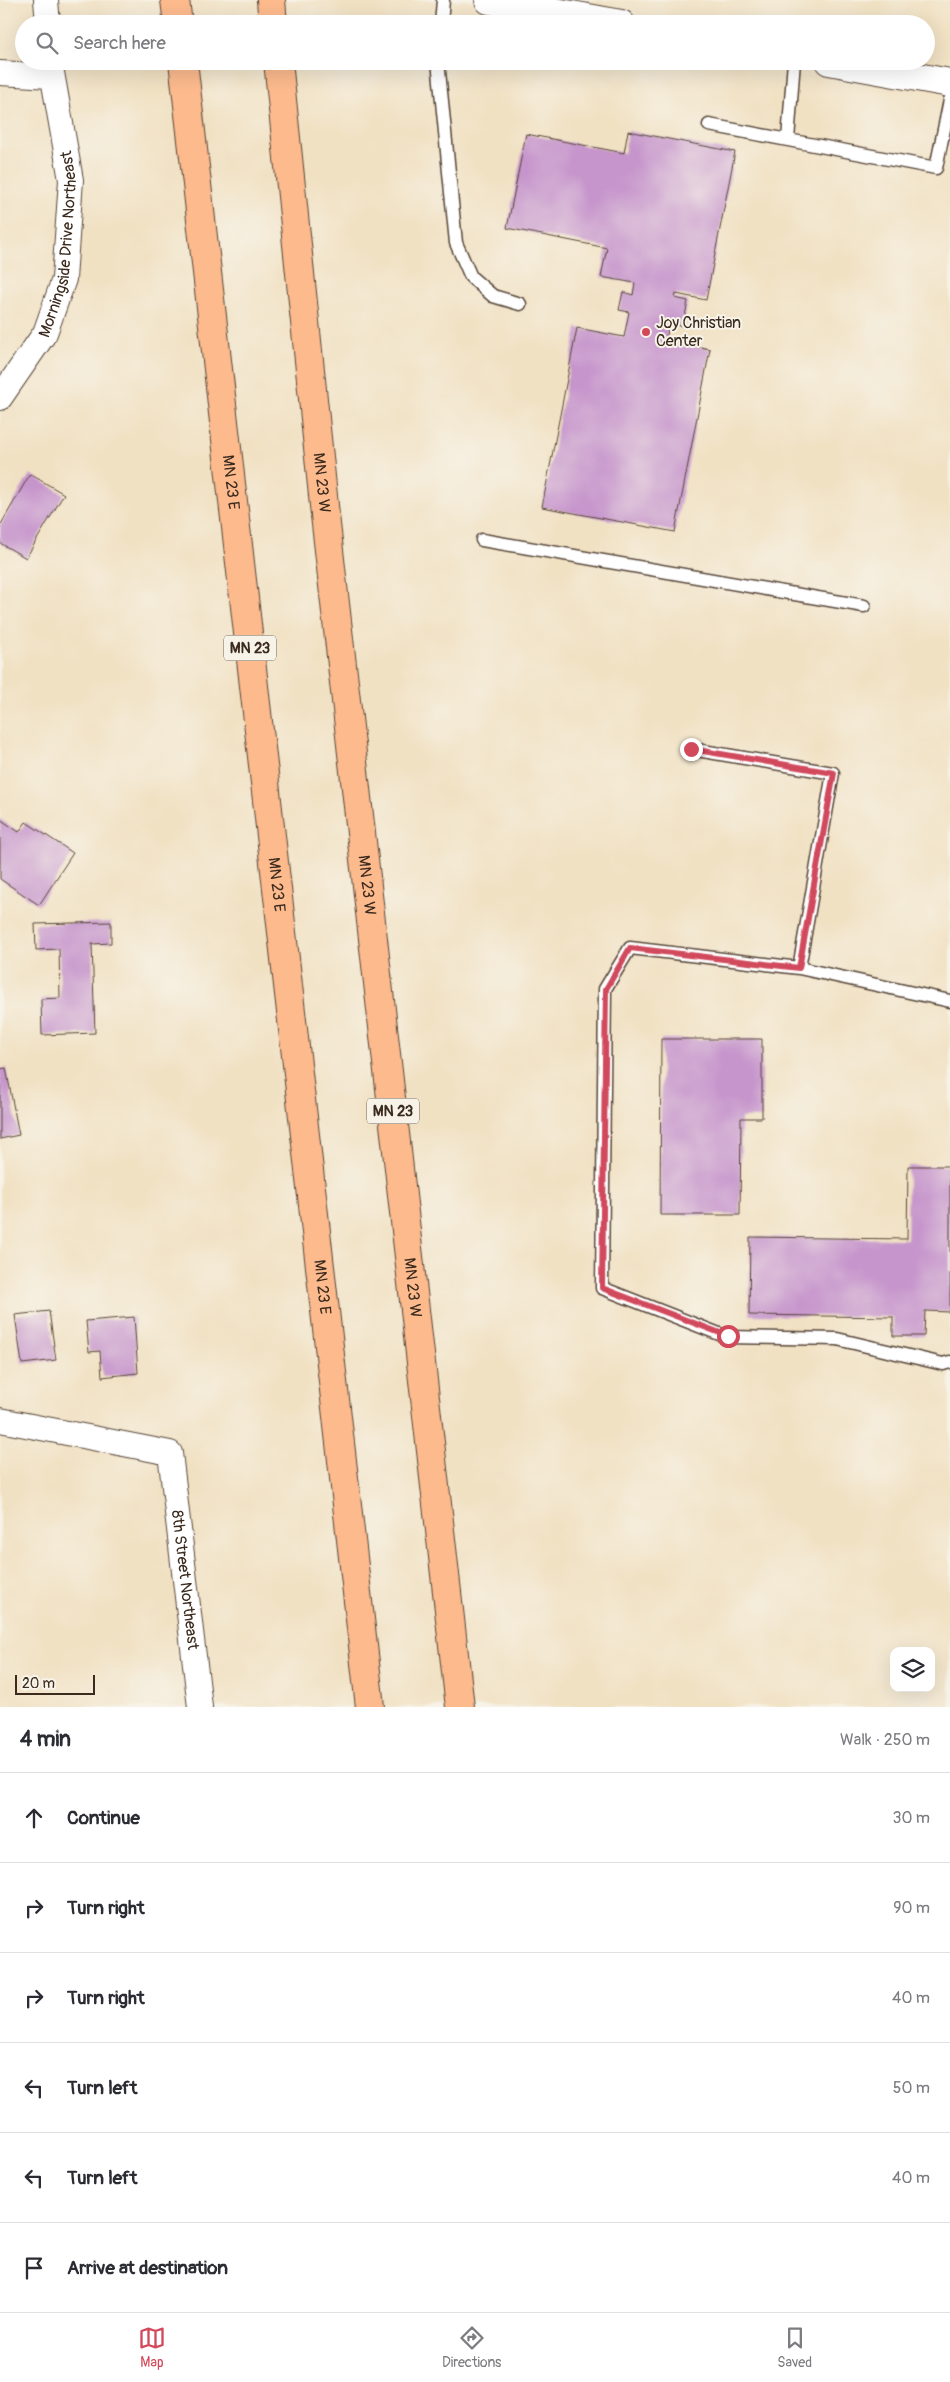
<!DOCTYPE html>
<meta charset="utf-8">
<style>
:root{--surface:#fff;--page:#f2f2f3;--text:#2b2b33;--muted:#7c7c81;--line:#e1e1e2;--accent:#d1495b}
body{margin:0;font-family:Pangolin,sans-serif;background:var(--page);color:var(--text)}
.controls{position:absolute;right:15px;bottom:15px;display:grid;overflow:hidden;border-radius:10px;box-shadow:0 5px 20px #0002}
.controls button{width:45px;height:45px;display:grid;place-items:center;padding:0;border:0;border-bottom:1px solid var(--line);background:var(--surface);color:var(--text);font:25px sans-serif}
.scale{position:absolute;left:15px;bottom:12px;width:80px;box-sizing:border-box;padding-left:5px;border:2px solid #3b2a1e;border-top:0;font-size:14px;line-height:18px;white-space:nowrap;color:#3b2a1e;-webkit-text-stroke:4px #f7f3e8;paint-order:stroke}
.stop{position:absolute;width:15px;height:15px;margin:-11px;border:4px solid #d1495b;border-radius:50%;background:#fff}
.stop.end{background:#d1495b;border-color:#fff;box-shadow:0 1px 5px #0008}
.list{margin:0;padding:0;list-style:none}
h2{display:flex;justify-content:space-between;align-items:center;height:65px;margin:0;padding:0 20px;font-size:21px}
h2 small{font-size:16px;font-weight:400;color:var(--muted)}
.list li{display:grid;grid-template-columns:32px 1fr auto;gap:15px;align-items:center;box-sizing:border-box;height:90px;padding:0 20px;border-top:1px solid var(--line)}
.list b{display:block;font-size:19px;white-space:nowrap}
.list em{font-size:16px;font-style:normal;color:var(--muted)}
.icon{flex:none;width:28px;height:28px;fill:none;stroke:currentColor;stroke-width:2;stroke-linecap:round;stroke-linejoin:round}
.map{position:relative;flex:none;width:950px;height:1707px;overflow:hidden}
.search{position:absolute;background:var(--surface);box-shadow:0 5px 20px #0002;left:15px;right:15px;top:15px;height:55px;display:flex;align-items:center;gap:12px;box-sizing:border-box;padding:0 18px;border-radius:28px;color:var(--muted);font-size:19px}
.sheet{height:605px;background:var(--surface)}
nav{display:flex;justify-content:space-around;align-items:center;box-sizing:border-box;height:70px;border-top:1px solid var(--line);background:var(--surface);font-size:14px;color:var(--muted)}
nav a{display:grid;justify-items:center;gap:2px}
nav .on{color:var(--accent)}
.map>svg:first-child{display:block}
</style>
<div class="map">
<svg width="950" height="1707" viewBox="0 0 950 1707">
<rect width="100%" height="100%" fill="#f7f3e8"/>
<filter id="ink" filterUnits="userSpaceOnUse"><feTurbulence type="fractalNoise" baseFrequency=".02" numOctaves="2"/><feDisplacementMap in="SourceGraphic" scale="10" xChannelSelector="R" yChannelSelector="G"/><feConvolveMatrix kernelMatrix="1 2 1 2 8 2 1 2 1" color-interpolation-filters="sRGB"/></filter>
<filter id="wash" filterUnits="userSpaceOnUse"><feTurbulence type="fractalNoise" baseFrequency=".0096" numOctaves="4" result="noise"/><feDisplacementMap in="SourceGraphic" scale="20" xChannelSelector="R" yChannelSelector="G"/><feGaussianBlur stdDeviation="1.12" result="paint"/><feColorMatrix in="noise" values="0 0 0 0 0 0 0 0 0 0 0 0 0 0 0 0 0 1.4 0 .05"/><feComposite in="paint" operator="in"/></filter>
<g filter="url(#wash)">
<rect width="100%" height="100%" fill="#f1e1c3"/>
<g id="blocks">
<path fill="#c695cc" d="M628,131L735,152L706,300L676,294L675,298L688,301L683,326L669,324L666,340L710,349L675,532L542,507L577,328L624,337L629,312L619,310L623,292L633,295L635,283L601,277L607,248L507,228L526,134L624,153Z
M30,474L64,494L26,558L0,543V526Z
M0,819L19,832L26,822L73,853L39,905L0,879Z
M111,922V943L92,944L95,1033L42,1035L41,999L60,998L59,949L36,950L35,924Z
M661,1039H762V1118H741L740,1215H660Z
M6,1068L19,1135L0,1139V1069Z
M908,1166H950V1312L925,1311L924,1336H893V1317L749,1315L750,1237L907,1239Z
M49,1311L56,1360L22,1364L15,1315Z
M134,1317L138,1373L102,1377L100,1351L89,1352L86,1321Z"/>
</g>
</g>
<g filter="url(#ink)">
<use href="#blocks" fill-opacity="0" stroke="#564537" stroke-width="1"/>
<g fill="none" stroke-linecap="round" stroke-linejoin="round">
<defs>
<path id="service" d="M441,24L443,0
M438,61L456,243L471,277L493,296L520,304
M794,61L788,140L936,168L950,100
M709,125L788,140
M482,540L864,606
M691,749L833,773L799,968
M950,1001L799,968L630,948L605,989L602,1288L727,1337L837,1339L943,1364L950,1362"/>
<g id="minor">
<path d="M46,0L48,24"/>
<path d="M0,73L51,76"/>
<path id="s1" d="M0,398L45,333L64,279L71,180L50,61"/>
<path id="s2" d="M0,1420L170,1453L200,1707"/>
</g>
<path id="tertiary" d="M489,0L621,24
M829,61L950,83"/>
<g id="trunk">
<path d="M175,0L178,24"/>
<path d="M271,0L273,24"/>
<path id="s3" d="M183,61L370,1707"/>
<path id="s4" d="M278,61L325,515L460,1707"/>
</g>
</defs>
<use href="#service" stroke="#564537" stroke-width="15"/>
<use href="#minor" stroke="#564537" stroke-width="26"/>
<use href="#tertiary" stroke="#564537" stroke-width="30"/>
<use href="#trunk" stroke="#564537" stroke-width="30"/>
<use href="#service" stroke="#fff" stroke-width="12"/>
<use href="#minor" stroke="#fff" stroke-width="24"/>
<use href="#tertiary" stroke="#fff" stroke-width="28"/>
<use href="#trunk" stroke="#fcba8d" stroke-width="28"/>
</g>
</g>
<g fill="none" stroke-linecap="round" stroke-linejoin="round" filter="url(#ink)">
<path stroke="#d1495b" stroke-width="6" d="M691,749L834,773L799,968L630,948L606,989L602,1288L728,1336"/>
</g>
<circle fill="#d1495b" stroke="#f7f3e8" stroke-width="2" cx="646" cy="332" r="5"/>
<g text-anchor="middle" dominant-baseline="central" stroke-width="4" stroke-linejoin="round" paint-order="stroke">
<g fill="#f7f3e8" stroke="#73665b" stroke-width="1">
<rect x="224" y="635.5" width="52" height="25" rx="4"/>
<rect x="367" y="1098.5" width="52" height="25" rx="4"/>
</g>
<g font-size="15" font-weight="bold" fill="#3b2a1e">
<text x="250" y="648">MN 23</text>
<text x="393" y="1111">MN 23</text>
</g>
<g font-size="16" fill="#3b2a1e" stroke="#f7f3e8">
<text stroke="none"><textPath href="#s1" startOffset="170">Morningside Drive Northeast</textPath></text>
<text stroke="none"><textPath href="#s3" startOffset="424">MN 23 E</textPath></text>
<text stroke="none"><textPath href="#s4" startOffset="424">MN 23 W</textPath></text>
<text stroke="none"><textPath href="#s3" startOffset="829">MN 23 E</textPath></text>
<text stroke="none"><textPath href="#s4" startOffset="829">MN 23 W</textPath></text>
<text stroke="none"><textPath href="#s3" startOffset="1234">MN 23 E</textPath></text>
<text stroke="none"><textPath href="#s4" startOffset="1234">MN 23 W</textPath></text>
<text stroke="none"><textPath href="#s2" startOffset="301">8th Street Northeast</textPath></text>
</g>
<g font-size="16" fill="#3b2a1e" stroke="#f7f3e8" text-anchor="start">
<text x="656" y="323">Joy Christian<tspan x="656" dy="18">Center</tspan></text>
</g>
</g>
</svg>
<div class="controls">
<button><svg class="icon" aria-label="layers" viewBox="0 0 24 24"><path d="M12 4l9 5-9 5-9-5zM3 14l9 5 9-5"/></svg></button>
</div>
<div class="scale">20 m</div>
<div class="stop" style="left:728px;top:1336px"></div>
<div class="stop end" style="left:691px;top:749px"></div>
<div class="search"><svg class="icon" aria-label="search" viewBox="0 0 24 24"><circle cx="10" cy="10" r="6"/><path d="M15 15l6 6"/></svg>Search here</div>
</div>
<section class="sheet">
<h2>4 min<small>Walk · 250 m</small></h2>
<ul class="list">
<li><svg class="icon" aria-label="ahead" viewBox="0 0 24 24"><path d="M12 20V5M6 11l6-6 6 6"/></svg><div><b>Continue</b></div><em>30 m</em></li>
<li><svg class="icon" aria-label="right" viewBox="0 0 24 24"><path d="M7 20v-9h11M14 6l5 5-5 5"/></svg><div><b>Turn right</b></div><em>90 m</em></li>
<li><svg class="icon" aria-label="right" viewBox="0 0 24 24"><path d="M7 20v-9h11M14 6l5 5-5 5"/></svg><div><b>Turn right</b></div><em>40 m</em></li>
<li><svg class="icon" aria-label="left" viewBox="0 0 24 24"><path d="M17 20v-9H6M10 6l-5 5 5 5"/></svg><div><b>Turn left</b></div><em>50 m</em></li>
<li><svg class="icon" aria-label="left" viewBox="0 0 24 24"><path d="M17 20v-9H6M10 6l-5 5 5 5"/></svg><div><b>Turn left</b></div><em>40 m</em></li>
<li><svg class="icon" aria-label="arrive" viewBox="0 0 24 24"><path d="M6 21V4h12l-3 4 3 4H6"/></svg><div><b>Arrive at destination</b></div></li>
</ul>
</section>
<nav>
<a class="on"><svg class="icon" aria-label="map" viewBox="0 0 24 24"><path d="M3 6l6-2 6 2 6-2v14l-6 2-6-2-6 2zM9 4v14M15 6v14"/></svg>Map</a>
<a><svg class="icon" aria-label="directions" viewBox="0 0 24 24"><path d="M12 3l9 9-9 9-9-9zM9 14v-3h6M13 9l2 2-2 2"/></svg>Directions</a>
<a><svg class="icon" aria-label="saved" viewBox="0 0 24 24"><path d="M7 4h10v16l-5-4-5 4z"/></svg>Saved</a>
</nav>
